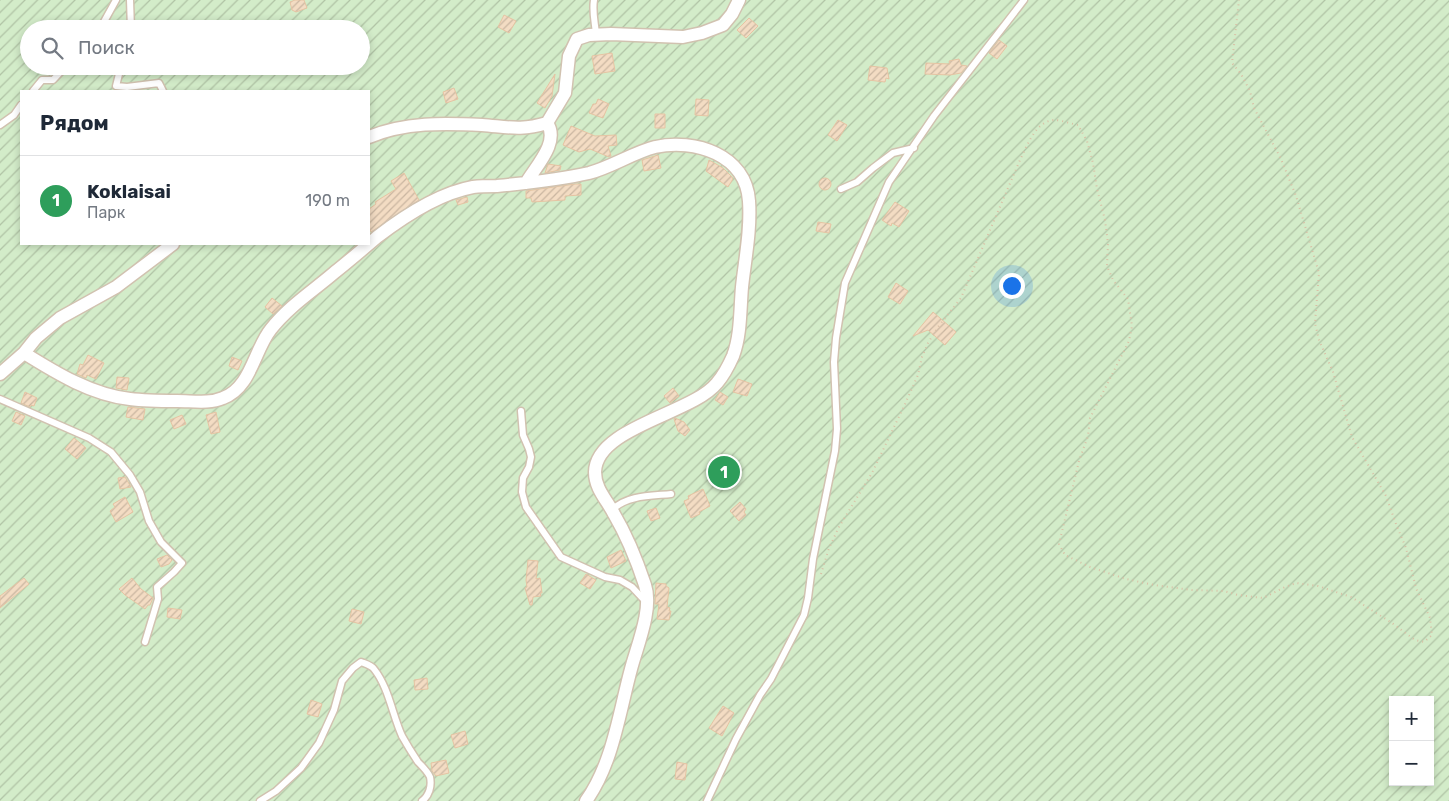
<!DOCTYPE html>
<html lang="ru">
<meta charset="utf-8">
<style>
:root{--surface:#fff;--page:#f2f2f3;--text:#1f2937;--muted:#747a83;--line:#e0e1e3;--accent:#d93025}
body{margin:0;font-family:Rubik,sans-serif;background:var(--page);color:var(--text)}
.controls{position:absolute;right:15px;bottom:15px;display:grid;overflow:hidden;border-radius:0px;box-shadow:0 2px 8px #0003}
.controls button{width:45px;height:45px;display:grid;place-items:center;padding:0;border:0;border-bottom:1px solid var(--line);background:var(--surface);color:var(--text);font:25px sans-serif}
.you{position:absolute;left:1011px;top:285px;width:18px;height:18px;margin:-12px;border:4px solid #fff;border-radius:50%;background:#1a73e8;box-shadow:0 0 0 8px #1a73e833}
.badge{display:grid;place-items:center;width:32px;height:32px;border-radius:50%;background:var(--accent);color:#fff;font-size:16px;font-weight:700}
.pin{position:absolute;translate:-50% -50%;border:2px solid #fff;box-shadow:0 1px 5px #0006}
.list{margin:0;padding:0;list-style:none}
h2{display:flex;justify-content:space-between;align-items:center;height:65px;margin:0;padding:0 20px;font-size:21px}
h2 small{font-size:16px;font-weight:400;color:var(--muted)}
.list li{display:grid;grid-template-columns:32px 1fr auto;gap:15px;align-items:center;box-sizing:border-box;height:90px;padding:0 20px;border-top:1px solid var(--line)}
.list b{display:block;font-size:19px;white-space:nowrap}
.list p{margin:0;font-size:16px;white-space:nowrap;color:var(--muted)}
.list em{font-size:16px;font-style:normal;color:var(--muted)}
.icon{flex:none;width:28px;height:28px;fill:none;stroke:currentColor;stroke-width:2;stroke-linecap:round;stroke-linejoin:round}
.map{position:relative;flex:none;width:1449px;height:801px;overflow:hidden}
.search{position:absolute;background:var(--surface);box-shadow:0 2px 8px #0003;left:20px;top:20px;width:350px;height:55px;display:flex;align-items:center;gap:12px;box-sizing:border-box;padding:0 18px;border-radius:28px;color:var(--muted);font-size:19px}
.panel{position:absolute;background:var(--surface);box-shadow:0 2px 8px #0003;left:20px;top:90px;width:350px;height:155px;border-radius:0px}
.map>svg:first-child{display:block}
</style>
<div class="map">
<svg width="1449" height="801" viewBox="0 0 1449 801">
<defs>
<pattern id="garden-furrows" width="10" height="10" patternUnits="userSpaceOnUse" patternTransform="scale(1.25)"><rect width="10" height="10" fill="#d3ecc9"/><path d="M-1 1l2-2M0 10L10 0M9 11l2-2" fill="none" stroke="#b0c3a5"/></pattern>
<pattern id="building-hatch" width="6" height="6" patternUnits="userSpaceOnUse" patternTransform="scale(1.25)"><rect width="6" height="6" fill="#f3dcc3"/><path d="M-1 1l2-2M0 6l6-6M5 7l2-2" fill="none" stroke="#cab6a1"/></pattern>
</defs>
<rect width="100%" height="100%" fill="#fdf8ec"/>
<path fill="url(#garden-furrows)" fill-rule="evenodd" d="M0,0H1449V801H0ZM29,29H361V66H29ZM21,91H369V244H21ZM1393,700H1430V782H1393Z"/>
<path fill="url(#building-hatch)" stroke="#e6c4a3" d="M295,0H304L307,8L296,12L292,10L290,2Z
M504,15L516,21L509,33L498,27Z
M749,18L758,26L746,38L737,30Z
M999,40L1007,46L997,59L989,53Z
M612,53L615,71L595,74L592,56Z
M959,59L961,65L967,66L961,73L950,75L925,74L926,63L950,64L949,61Z
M870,66L887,68L889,79L886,78L885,82L868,80Z
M555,74L552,96L545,108L537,103Z
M454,88L458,99L446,103L443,92Z
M598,99L609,104L603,118L589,113L593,104H596Z
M696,99L709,100L708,116L695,115Z
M655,114H665V128H655Z
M838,120L847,125L837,141L828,135Z
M571,126L595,136L616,135L617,145L608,146L611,156L609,157L590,149L579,152L563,145Z
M658,155L661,168L644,171L642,160Z
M709,160L723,168L732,177L733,179L728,187L706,171Z
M548,164L561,166L560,170L545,173Z
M404,173L419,200L371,232L369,228V209L376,204L375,202L396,189L391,181Z
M819 184a6 6 0 1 1 12 0a6 6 0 1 1-12 0Z
M575,184H581V195L565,196V200L532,202L531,198H526V191Z
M467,197L468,202L458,205L456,200Z
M895,202L909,211L899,227L892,223L891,226L882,220Z
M818,222L831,224L829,233L816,231Z
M896,283L908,291L900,304L888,297Z
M272,298L282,306L273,314L265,307Z
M933,312L956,332L945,345L928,330L913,336Z
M88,355L104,363L96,379L87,375L86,378L77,374L80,364L83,365Z
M232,357L242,361L238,370L229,366Z
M117,377L129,378L127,390L116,388Z
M738,379L752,384L747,396L733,392Z
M673,388L679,396L670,403L664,396Z
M25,392L37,398L34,406L31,405L30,407L21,403Z
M720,392L728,397L723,405L715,400Z
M128,407L145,409L143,420L126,417Z
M16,412L25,416L21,425L12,421Z
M216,412L220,432L211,434L206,415Z
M182,415L186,424L174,429L170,420Z
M675,418L684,422L690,430L685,436L678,431L674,419Z
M74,438L86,448L77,459L65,449Z
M125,477L131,487L120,489L118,478Z
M703,489L710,506L699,512L700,514L691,518L684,501L689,499L688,496Z
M125,497L133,512L116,522L110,511L115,507L113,504Z
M740,502L746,509L744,512L746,515L739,521L730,511Z
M656,508L660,518L651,521L647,511Z
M621,550L626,561L611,568L607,557Z
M167,555L172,560L169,564L161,567L157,559Z
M528,560L538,561L536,579L540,578L542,593H540L541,596L533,597L532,605H530L525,588L527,587L526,580Z
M586,574L596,580L590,589L580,583Z
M24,578L29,584L0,608V596Z
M132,578L141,589L153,598L150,605H148L145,609L125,595L119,589Z
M656,583L666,584V586L669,588L667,607L670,608L669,611H671L669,620L657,619L659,604H655Z
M168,608L182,610L180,619L167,617Z
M352,609L364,612L361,624L349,621Z
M427,678L428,689L415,690L414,680Z
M311,700L322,704L318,717L307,714Z
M723,706L734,713L722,736L709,728Z
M465,731L468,744L455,748L451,735Z
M446,760L449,773L436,776L432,771L431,763Z
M677,762L687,764L685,780L675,779Z"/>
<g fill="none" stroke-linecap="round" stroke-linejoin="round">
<defs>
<path id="lane" d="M130,0L131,29
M594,0C592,12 595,22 596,34
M100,29L116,0
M121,66L116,86L127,87L159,83L163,91
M33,91L42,80H53L66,66
M0,125L14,115L21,105
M841,189L857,182L873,168L893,153L914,148
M0,399L89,438L111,452L130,475L140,492L149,521L161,542L182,563L174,572L157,587L158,599L145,642
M521,411L523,435L529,449L531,457L529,467L523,478L522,492L526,507L561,557L605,577L620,580L632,587L646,602
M612,510C627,495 652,496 671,494
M260,801L276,791L301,768L319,743L334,710L342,681L353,668L361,662C366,664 371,665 374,669C389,688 392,714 402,736C407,745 412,753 418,762C422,766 428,772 430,777C432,786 429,796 422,801
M707,801L736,739L760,695L771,679L804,615L808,598L813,559L835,451L837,429L834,362L836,338L845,283L889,182L934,116L1024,0"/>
<path id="street" d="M369,137C405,122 444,123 482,125C508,127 521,131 547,123L565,93L569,56L577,39L589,35L611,34L683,37L702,33L723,25L732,14L739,0
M526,183C536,166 560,142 547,123
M24,353C56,373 92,395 130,399C146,401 162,401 177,401C193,401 209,404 223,398C251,388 254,350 271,329C289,306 313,291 335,272C349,261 363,249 377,237C403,217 440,193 473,187C481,186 489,186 497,186C528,183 559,180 589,173C612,167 632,153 655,147C695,138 746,155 749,201C751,230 745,259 742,287C740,310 741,335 733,356C729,365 723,376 717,383C692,414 596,427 595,472C595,489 607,500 614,514C627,536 637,561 645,585C653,609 637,646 631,669C619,713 613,763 586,801
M0,374L24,353L36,338L60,318L116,287L173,244"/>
</defs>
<use href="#lane" stroke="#d1c2b0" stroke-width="9"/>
<use href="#street" stroke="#d1c2b0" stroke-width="15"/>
<path stroke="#d9bfa5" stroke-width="2" stroke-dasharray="1 4" stroke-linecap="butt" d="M821,574L829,548L839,527L872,473L905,404L918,375L922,357L928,343L938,327L961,298L1020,160C1027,146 1036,120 1055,120C1060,120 1072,124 1078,125L1087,141L1093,163L1097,189L1105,220L1108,244L1107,266L1113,280L1128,299L1132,326L1129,341L1090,418L1088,436L1079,461L1059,544L1065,555L1090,567L1126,579L1154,585L1192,590L1224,591L1238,595L1263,598L1285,587L1296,583L1318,586L1351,597L1392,623L1415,640L1424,642L1432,635L1430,618L1416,588L1406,548L1396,524L1386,496L1352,437L1333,372L1319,340L1315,323L1319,273L1296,196L1281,159L1254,108L1250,91L1241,74L1232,63L1239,0"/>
<use href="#lane" stroke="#fff" stroke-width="6"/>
<use href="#street" stroke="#fff" stroke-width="12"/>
</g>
</svg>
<div class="controls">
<button>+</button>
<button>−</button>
</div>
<div class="you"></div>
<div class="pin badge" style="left:724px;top:472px;background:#2e9e5b">1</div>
<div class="search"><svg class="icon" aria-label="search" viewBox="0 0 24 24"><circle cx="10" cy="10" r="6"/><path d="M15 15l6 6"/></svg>Поиск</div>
<section class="panel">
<h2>Рядом<small></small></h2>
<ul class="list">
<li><span class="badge" style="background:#2e9e5b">1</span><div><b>Koklaisai</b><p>Парк</p></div><em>190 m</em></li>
</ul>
</section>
</div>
